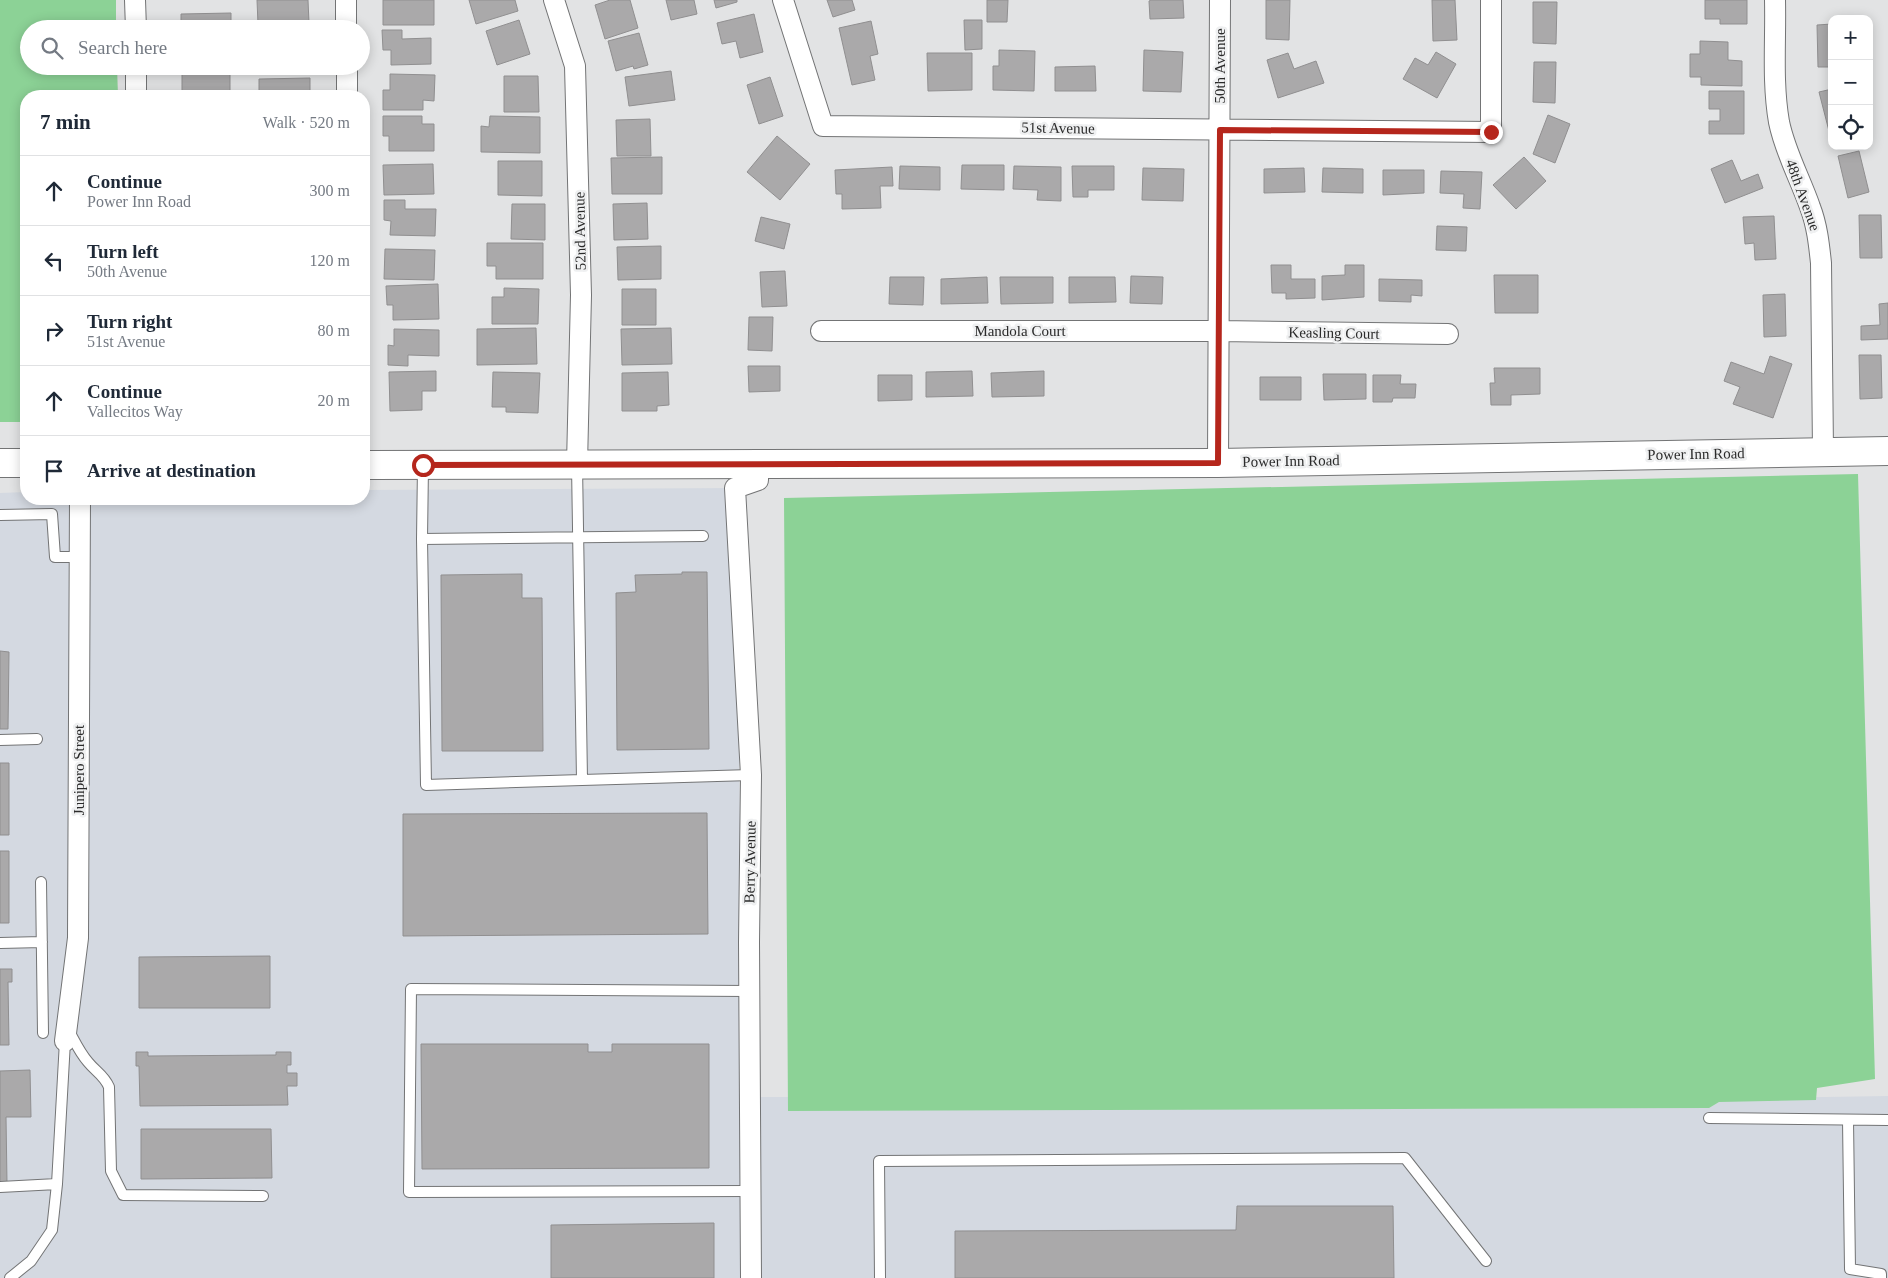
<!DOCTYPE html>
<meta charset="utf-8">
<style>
:root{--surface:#fff;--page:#f2f2f3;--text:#1f2937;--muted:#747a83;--line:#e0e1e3}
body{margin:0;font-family:"Times New Roman",serif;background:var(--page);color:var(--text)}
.controls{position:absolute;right:15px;top:15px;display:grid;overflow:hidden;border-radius:10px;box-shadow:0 2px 12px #0003}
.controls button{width:45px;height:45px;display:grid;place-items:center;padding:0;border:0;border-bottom:1px solid var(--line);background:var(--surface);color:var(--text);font:25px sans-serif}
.stop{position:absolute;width:15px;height:15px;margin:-11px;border:4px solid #b5261c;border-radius:50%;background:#fff}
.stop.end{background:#b5261c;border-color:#fff;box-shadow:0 1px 5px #0008}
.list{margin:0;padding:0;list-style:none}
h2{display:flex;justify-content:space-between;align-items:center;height:65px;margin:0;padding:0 20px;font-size:21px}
h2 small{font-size:16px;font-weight:400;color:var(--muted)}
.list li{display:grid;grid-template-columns:32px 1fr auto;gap:15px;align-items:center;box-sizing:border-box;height:70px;padding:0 20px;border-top:1px solid var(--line)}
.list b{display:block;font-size:19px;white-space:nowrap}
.list p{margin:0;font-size:16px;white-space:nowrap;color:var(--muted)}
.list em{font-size:16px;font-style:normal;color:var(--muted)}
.icon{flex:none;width:28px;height:28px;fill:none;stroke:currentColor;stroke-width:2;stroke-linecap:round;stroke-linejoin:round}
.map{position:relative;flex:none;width:1888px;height:1278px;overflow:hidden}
.search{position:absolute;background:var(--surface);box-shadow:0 2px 12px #0003;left:20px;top:20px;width:350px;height:55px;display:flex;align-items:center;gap:12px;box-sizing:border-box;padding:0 18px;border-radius:28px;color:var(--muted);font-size:19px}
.panel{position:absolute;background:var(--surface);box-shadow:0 2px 12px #0003;left:20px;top:90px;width:350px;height:415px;border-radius:20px}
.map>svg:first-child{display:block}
</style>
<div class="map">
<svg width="1888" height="1278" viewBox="0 0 1888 1278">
<rect width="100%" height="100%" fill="#e2e3e4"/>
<path fill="#d4d9e1" d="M735,488L744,1097L1698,1099L1888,1096V1278H0V493L26,492V499H364V490Z"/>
<path fill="#8cd296" d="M0,0H116V29H29V66H117L118,96H26V422H0Z
M1858,474L1875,1079L1817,1088L1816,1100L1719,1102L1709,1108L788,1111L784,498Z"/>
<path fill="#aaa9aa" stroke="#908f90" d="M257,0H308L309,23L258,24Z
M383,0H434V25H383Z
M469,0H515L518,11L476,24Z
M610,0H630L638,28L605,39L595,5Z
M666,0H694L697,14L671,20Z
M714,0H737V2L716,8Z
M827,0H852L855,10L833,17Z
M987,0H1008L1007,22H987Z
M1151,0H1183L1184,18L1150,19L1149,1Z
M1266,0H1290L1289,40L1266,39Z
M1432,0H1455L1457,40L1433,41Z
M1705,0H1747V24H1720V19H1705Z
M1533,2H1557L1556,44L1533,43Z
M231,13V29H181V14Z
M754,14L763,52L740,58L736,41L722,44L717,23Z
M519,20L530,54L497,65L486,31Z
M964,20H982V49L965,50Z
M871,21L878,54L870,56L875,80L852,85L839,28Z
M1832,24V67H1818L1817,25Z
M382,30H402V39L431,38V64L391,65V50H383Z
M639,33L648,65L634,69L633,66L616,71L608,41Z
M1700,41L1728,42V60L1742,61V86L1701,85V77H1690V54H1700Z
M999,50L1035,51L1034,91L993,90V66H999Z
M1144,50L1183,52L1181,92L1143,91Z
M1436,52L1456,64L1437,98L1403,79L1415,58L1428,65Z
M927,53H972V90L928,91Z
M1288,53L1294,69L1316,61L1324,83L1278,98L1267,60Z
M1534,62H1556L1555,103L1533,102Z
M1095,66L1096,91H1055V67Z
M182,71H230V96H182Z
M671,71L675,100L629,106L625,77Z
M390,74L435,75L434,101L423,100V110H383V90H390Z
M504,76H538L539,112H504Z
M770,77L783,116L759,124L747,85Z
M310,78V96H259V79Z
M1832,89V135H1830L1819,92Z
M1709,91H1744V134H1709V121H1720V109H1709Z
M1548,115L1570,124L1555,163L1533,154Z
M383,116H422V124H434V151H389V136H383Z
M490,116L540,117V153L481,152V126L489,127Z
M650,119L651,156H617L616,120Z
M777,136L810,164L780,200L747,172Z
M1859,151L1869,192L1848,198L1838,156Z
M662,157V194H612L611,158Z
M1524,157L1546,181L1516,209L1493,185Z
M1732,160L1741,181L1758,174L1763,188L1725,203L1711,169Z
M498,161H542V196L498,195Z
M433,164L434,194L384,195L383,165Z
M962,165H1004V190L961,189Z
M900,166L940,167V190L899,189Z
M1014,166L1061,167V201L1037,200L1038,190L1013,189Z
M1072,166H1114V190H1088V197H1073Z
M892,167L893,186H880L881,208L842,209V194H836L835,170Z
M1143,168L1184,169L1183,201L1142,200Z
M1304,168L1305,192L1264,193V169Z
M1323,168L1363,169V193L1322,192Z
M1383,170H1424V193L1383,195Z
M1441,171L1482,172L1480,209L1463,208L1464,194L1440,193Z
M384,200H405V209H436L435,236L390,235L391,221L384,220Z
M647,203L648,239L614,240L613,204Z
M512,204H545V240L511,239Z
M1859,215H1881L1882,258H1860Z
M1774,216L1776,259L1755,260L1754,243L1745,244L1743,217Z
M761,217L790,224L784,249L755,241Z
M1437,226L1467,227L1466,251L1436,250Z
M487,243H543V279H496V266H487Z
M661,246V279L618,280L617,247Z
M385,249L435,250L434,280L384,279Z
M1271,265H1291V279H1315V298L1286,299V293H1272Z
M1345,265H1364V297L1322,300V276L1345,275Z
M785,271L787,306L762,307L760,272Z
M1494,275H1538V313H1495Z
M1131,276L1163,277L1162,304L1130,303Z
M890,277H924L923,305L889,304Z
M987,277L988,303L941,304V279Z
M1000,277H1053V303L1001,304Z
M1069,277H1115L1116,302L1069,303Z
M1379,279L1422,280V296L1411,295V302L1379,301Z
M438,284L439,319L393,320V305H387L386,286Z
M504,288L539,289L538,324H492V297H504Z
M622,289H656V325H622Z
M1785,294L1786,336L1764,337L1763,295Z
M1888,303V339L1861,340V326L1880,325L1879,304Z
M749,317H773L772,351L748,350Z
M536,328L537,364L477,365V329Z
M671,328L672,364L622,365L621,329Z
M394,329L439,330V356L408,355V366L388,365V345L394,346Z
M1859,355H1881L1882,398L1860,399Z
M1770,356L1792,364L1773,418L1733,404L1740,387L1724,381L1731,362L1764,374Z
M748,366H780V391L749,392Z
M1494,368H1540V394L1511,395V405H1491L1490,383H1495Z
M436,371V391H422V410L390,411L389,372Z
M972,371L973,396L926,397V372Z
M1044,371V396L992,397L991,373Z
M493,372L540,373L538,413L506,412V407H492Z
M668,372L669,405L657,406V411H622V373Z
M1323,374H1366V399L1324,400Z
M878,375H912V400L878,401Z
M1373,375H1401L1400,384H1416L1415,398H1393L1392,402H1373Z
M1260,377H1301V400H1260Z
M682,572H707L709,749L617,750L616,593L636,592L635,575L682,574Z
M522,574V598H542L543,751H442L441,575Z
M0,651L9,652L8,729H0Z
M0,763H9V835H0Z
M707,813L708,934L403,936V814Z
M0,851H9V923H0Z
M270,956V1008H139V957Z
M0,969H12V982H8L9,1045H0Z
M421,1044H588V1052H612V1044H709V1168L422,1169Z
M136,1052H148V1056L276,1055V1052H291V1065H287V1073H297V1086H287L288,1105L140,1106L139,1066H136Z
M30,1070L31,1117H6L7,1183H0V1071Z
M141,1129H271L272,1178L141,1179Z
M1237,1206H1393L1394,1278H955V1231L1236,1230Z
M714,1223V1278H551V1225Z"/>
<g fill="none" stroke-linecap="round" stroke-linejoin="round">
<defs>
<path id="lane" d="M577,465L582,780L751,775
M423,466L422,539L703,536
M0,515L52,514L55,557H80
M422,539L426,785L582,780
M0,740L37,739
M41,882L43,1033
M0,943L42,942
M749,991L411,989L409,1192L750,1191
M69,1031C75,1042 80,1053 88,1062C96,1072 104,1075 109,1087L111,1171L123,1195L263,1196
M1709,1118L1888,1120
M1848,1120L1850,1269L1881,1274V1278
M0,1187L57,1184
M10,1278L31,1261L52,1230L57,1184L65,1041
M880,1278L879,1161L1405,1158L1486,1261"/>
<path id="street" d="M135,0L136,29
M346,0V29
M554,0L575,66L581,295L577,464
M783,0L823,126L1491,132V0
M1775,0C1776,40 1772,82 1779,122C1785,152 1800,178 1810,207C1817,225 1819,244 1821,263L1823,451
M136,66V96
M347,66V96
M821,331H1219L1448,334
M1218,463L1220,0
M65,1041L78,938L80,499
M751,1278L749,942L751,775L735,488L758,480V464"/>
<path id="secondary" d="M0,463H26
M364,465L1218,463L1888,451"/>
</defs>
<use href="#lane" stroke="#737475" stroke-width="12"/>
<use href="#street" stroke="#737475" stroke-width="22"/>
<use href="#secondary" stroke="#737475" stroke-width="30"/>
<use href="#lane" stroke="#fff" stroke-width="10"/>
<use href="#street" stroke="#fff" stroke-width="20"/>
<use href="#secondary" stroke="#fff" stroke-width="28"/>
</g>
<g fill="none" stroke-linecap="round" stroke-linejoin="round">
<path stroke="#b5261c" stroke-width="6" d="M423,465L1218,463L1220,130L1491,132"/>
</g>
<g text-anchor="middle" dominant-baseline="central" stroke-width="5" stroke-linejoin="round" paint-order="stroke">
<g font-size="15" fill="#2b2b2b" stroke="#eff0f1">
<text transform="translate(1220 66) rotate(-90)">50th Avenue</text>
<text transform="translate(1058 128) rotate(1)">51st Avenue</text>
<text transform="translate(1803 195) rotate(70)">48th Avenue</text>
<text transform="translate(580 231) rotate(-91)">52nd Avenue</text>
<text x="1020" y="331">Mandola Court</text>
<text transform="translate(1334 333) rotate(1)">Keasling Court</text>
<text transform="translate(1696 454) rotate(-1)">Power Inn Road</text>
<text transform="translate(1291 461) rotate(-1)">Power Inn Road</text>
<text transform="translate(79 770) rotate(-90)">Junipero Street</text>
<text transform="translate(750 862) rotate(-89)">Berry Avenue</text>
</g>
</g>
</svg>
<div class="controls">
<button>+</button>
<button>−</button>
<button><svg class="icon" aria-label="locate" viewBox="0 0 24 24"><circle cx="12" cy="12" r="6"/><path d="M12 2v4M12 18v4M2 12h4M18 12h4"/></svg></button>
</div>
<div class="stop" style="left:423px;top:465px"></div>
<div class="stop end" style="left:1491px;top:132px"></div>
<div class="search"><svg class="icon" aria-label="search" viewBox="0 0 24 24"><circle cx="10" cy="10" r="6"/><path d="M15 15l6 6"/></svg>Search here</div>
<section class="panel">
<h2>7 min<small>Walk · 520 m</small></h2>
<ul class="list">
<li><svg class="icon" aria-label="ahead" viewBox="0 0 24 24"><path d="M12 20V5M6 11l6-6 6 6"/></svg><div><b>Continue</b><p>Power Inn Road</p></div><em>300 m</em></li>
<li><svg class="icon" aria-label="left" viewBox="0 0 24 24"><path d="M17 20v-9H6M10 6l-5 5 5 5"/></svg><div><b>Turn left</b><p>50th Avenue</p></div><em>120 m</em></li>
<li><svg class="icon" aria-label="right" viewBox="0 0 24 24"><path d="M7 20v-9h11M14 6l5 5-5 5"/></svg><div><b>Turn right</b><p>51st Avenue</p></div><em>80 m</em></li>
<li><svg class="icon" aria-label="ahead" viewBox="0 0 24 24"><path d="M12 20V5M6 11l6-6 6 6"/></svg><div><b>Continue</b><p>Vallecitos Way</p></div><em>20 m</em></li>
<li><svg class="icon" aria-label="arrive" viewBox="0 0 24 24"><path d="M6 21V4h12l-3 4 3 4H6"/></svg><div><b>Arrive at destination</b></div></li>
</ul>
</section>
</div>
